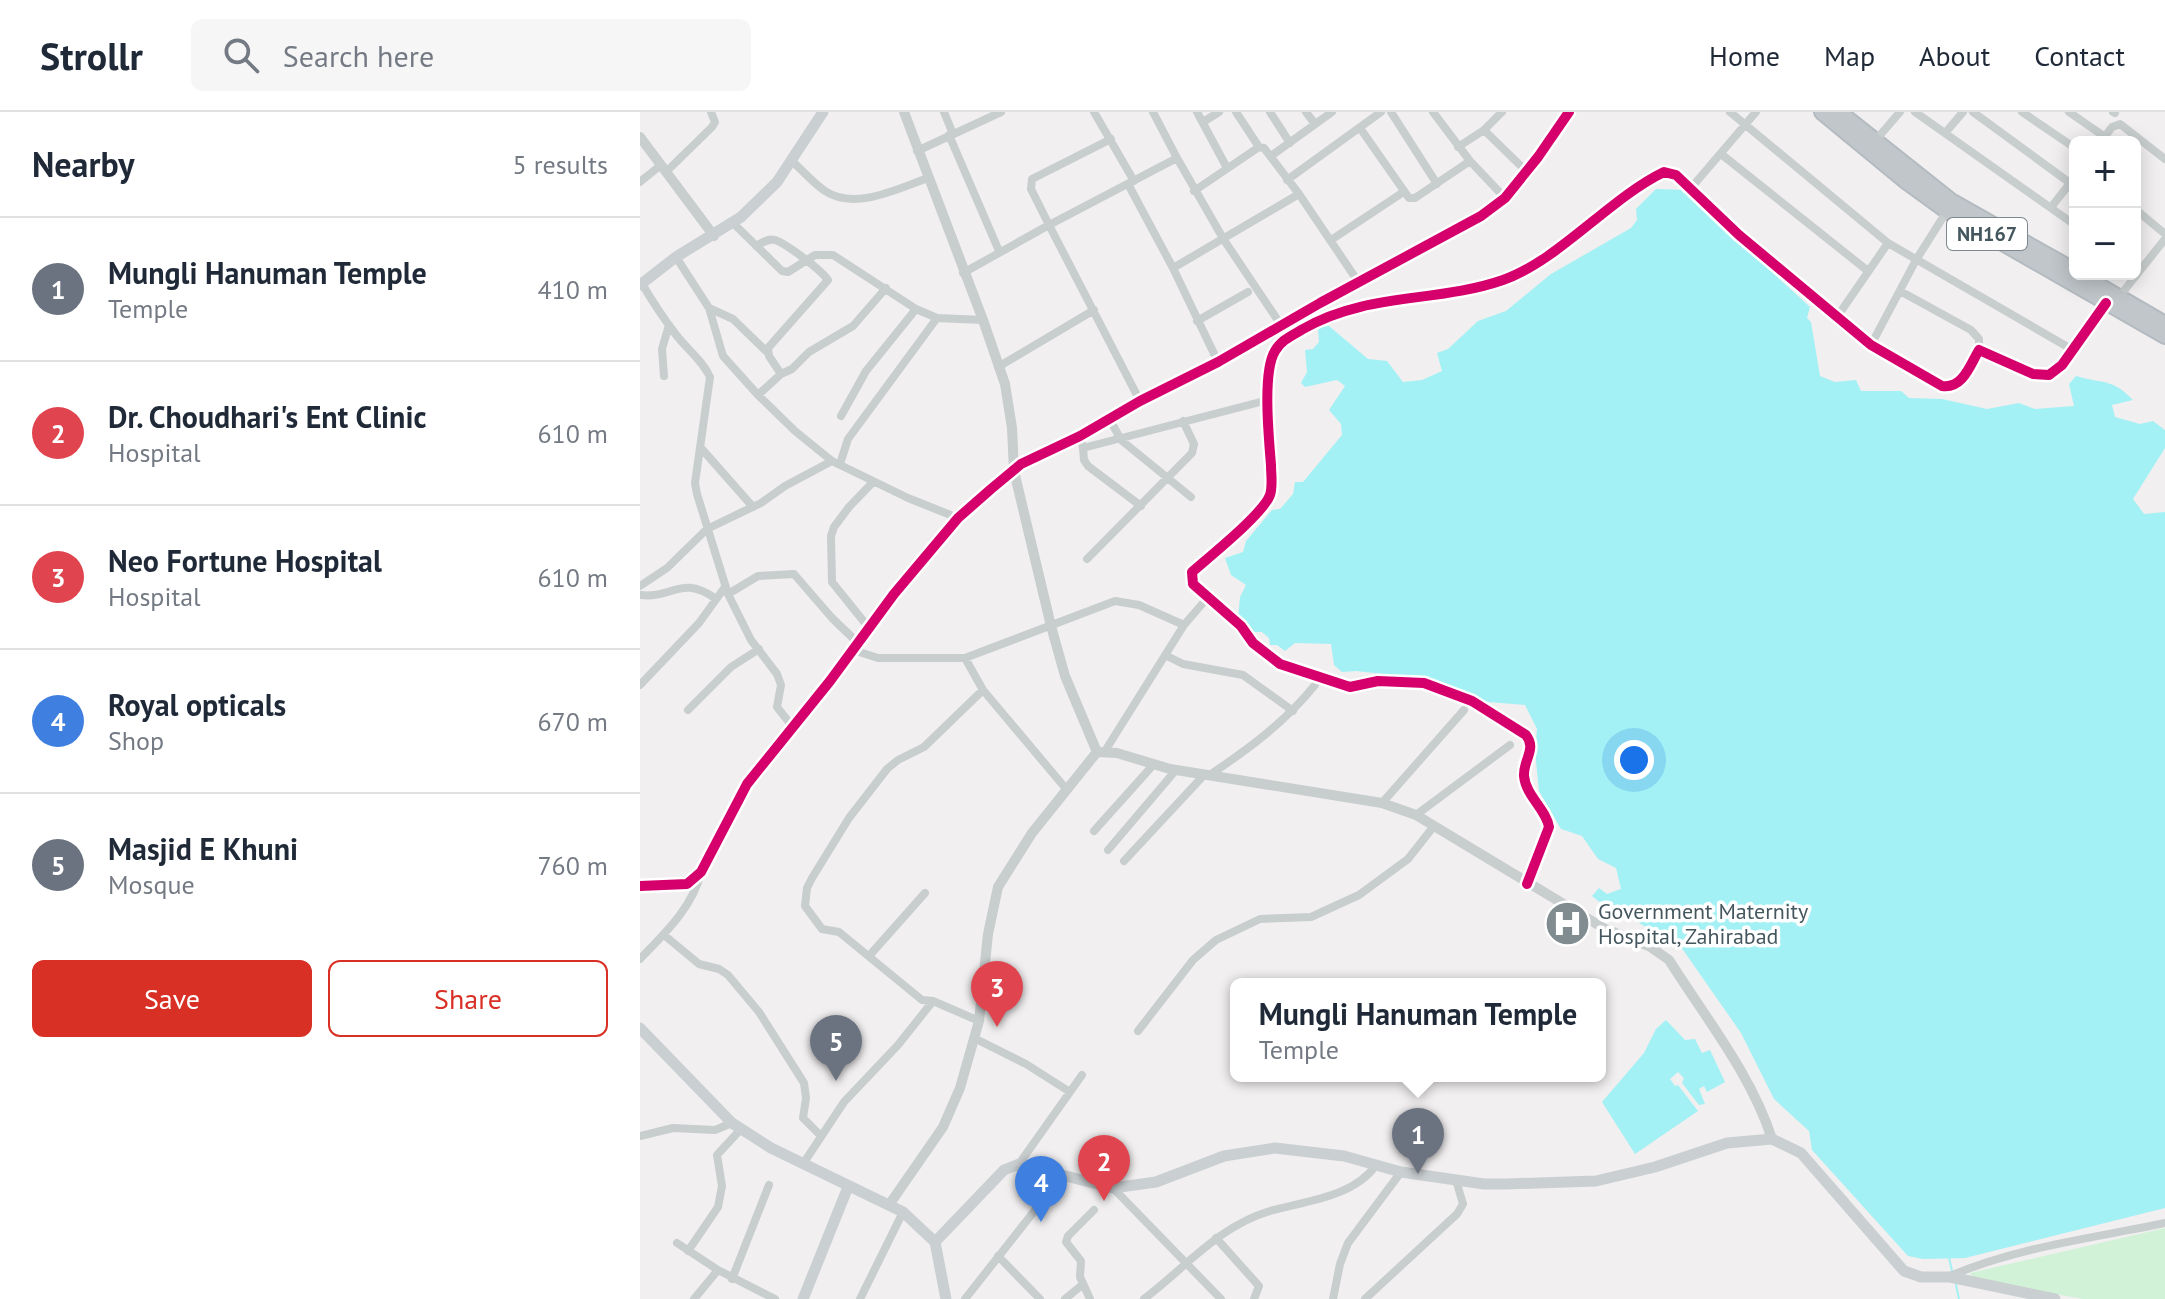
<!DOCTYPE html>
<meta charset="utf-8">
<style>
:root{--surface:#fff;--page:#f6f6f7;--text:#1f2937;--muted:#747a83;--line:#e0e1e3;--accent:#d93025}
body{margin:0;font-family:"PT Sans",sans-serif;background:var(--page);color:var(--text)}
.controls{position:absolute;right:24px;top:24px;display:grid;overflow:hidden;border-radius:12px;box-shadow:0 4px 20px #0003}
.controls button{width:72px;height:72px;display:grid;place-items:center;padding:0;border:0;border-bottom:2px solid var(--line);background:var(--surface);color:var(--text);font:40px sans-serif}
.you{position:absolute;left:994px;top:648px;width:28px;height:28px;margin:-20px;border:6px solid #fff;border-radius:50%;background:#1a73e8;box-shadow:0 0 0 12px #1a73e833}
.badge{display:grid;place-items:center;width:52px;height:52px;border-radius:50%;background:var(--accent);color:#fff;font-size:26px;font-weight:700}
.pin{position:absolute;translate:-50% -66px;filter:drop-shadow(0 2px 4px #0008)}
.pin::after{content:'';position:absolute;top:42px;width:28px;height:24px;background:inherit;clip-path:polygon(0 0,100% 0,50% 100%)}
.popup{position:absolute;left:590px;top:866px;width:376px;height:104px;box-sizing:border-box;display:grid;place-content:center;border-radius:12px;background:var(--surface);filter:drop-shadow(0 2px 6px #0005);font-size:26px;white-space:nowrap;color:var(--muted)}
.popup b{font-size:30px;color:var(--text)}
.popup::after{content:'';position:absolute;left:50%;top:100%;margin-left:-16px;border:16px solid transparent;border-top-color:var(--surface)}
.list{margin:0;padding:0;list-style:none}
h2{display:flex;justify-content:space-between;align-items:center;height:104px;margin:0;padding:0 32px;font-size:34px}
h2 small{font-size:26px;font-weight:400;color:var(--muted)}
.list li{display:grid;grid-template-columns:52px 1fr auto;gap:24px;align-items:center;box-sizing:border-box;height:144px;padding:0 32px;border-top:2px solid var(--line)}
.list b{display:block;font-size:30px;white-space:nowrap}
.list p{margin:0;font-size:26px;white-space:nowrap;color:var(--muted)}
.list em{font-size:26px;font-style:normal;color:var(--muted)}
.actions{display:flex;gap:16px;padding:24px 32px}
.actions a{flex:1;padding:18px 0;border:2px solid var(--accent);border-radius:12px;text-align:center;font-size:28px;color:var(--accent)}
.actions .main{background:var(--accent);color:#fff}
.icon{flex:none;width:44px;height:44px;fill:none;stroke:currentColor;stroke-width:2;stroke-linecap:round;stroke-linejoin:round}
.map{position:relative;flex:none;width:1525px;height:1187px;overflow:hidden}
header{display:flex;align-items:center;gap:48px;box-sizing:border-box;height:112px;padding:0 40px;background:var(--surface);border-bottom:2px solid var(--line)}
header strong{font-size:38px}
nav{display:flex;gap:44px;margin-inline-start:auto;font-size:28px}
.search{width:560px;height:72px;background:var(--page);display:flex;align-items:center;gap:20px;box-sizing:border-box;padding:0 28px;border-radius:12px;color:var(--muted);font-size:30px}
main{display:flex}
aside{flex:1;background:var(--surface)}
.map>svg:first-child{display:block}
</style>
<header>
<strong>Strollr</strong>
<div class="search"><svg class="icon" aria-label="search" viewBox="0 0 24 24"><circle cx="10" cy="10" r="6"/><path d="M15 15l6 6"/></svg>Search here</div>
<nav><a>Home</a><a>Map</a><a>About</a><a>Contact</a></nav>
</header>
<main>
<aside>
<h2>Nearby<small>5 results</small></h2>
<ul class="list">
<li><span class="badge" style="background:#6b7280">1</span><div><b>Mungli Hanuman Temple</b><p>Temple</p></div><em>410 m</em></li>
<li><span class="badge" style="background:#e0444e">2</span><div><b>Dr. Choudhari's Ent Clinic</b><p>Hospital</p></div><em>610 m</em></li>
<li><span class="badge" style="background:#e0444e">3</span><div><b>Neo Fortune Hospital</b><p>Hospital</p></div><em>610 m</em></li>
<li><span class="badge" style="background:#3f7fe0">4</span><div><b>Royal opticals</b><p>Shop</p></div><em>670 m</em></li>
<li><span class="badge" style="background:#6b7280">5</span><div><b>Masjid E Khuni</b><p>Mosque</p></div><em>760 m</em></li>
</ul>
<div class="actions"><a class="main">Save</a><a>Share</a></div>
</aside>
<div class="map">
<svg width="1525" height="1187" viewBox="0 0 1525 1187">
<rect width="100%" height="100%" fill="#f1eff0"/>
<path fill="#d2f2d8" d="M1525,1116V1187H1443L1334,1167L1330,1161Z"/>
<path fill="#a3f1f4" d="M1016,77L1046,78C1085,119 1128,156 1170,195L1167,206L1171,210L1180,264L1195,270L1216,268L1221,279H1261L1269,286L1302,287L1347,297L1379,291L1395,297L1434,294L1429,272L1436,264C1463,272 1472,266 1493,288L1472,293L1475,305L1500,312L1513,309L1525,318V336L1493,387L1504,402L1525,400V1096L1325,1146L1283,1147L1268,1144L1172,1038L1169,1019L1134,987L1101,921L1041,835L980,800H972L952,784L959,776L967,782L981,777L976,756L958,747L942,724L921,717L899,679L895,639L897,617L885,593L848,590L805,577L790,567L716,559L702,560L694,553L691,532L655,531L645,539L637,533H630L629,526L622,520H614L598,507L600,485L606,473L591,463L585,446L603,440L606,429L632,398L640,397L653,382L655,370H663L702,323L701,312L689,298L705,274L697,268L665,275L661,271L667,260L665,238L673,237L679,230L678,215L689,214L728,247L747,249L763,270L782,268L802,259L797,241L808,237L838,209L866,199L911,162L991,116L997,108L996,97Z
M1026,908L1045,928L1055,927L1062,941L1070,938L1085,970L1067,980L1064,974L1059,977L1065,992L1059,993L1042,971L1044,966L1038,960L1030,967L1035,974L1038,973L1058,999L995,1042L962,990L1004,941L1016,917Z"/>
<g fill="none" stroke-linecap="round" stroke-linejoin="round">
<path stroke="#a3f1f4" stroke-width="2" d="M1309,1145L1312,1159
M1316,1173L1319,1187"/>
<defs>
<path id="trunk" d="M1182,0L1267,70L1307,99L1525,224
M1199,0L1311,89L1435,159
M1439,162L1525,212"/>
</defs>
<use href="#trunk" stroke="#b4bbc0" stroke-width="18"/>
<path stroke="#c8cdce" stroke-width="8" d="M304,0L313,22
M454,0L494,69
M513,0L537,46
M557,0L587,56
M596,0L619,35
M630,0L650,31
M666,0L675,12
M751,0L797,72
M793,0L830,49L865,86
M1090,0L1248,131L1433,238
M1275,0L1435,113
M1333,0L1430,71
M1382,0L1435,36
M1429,0L1465,25
M1473,0L1475,1
M563,10L579,0
M720,16L769,86H775L830,49
M844,18L887,60
M1306,20L1323,0
M309,23L359,139
M471,27L392,67L391,77L409,113L537,46L584,128L641,213
M1235,29L1260,0
M1461,30L1472,15L1480,12L1525,47
M818,35L844,18L862,0
M277,39L361,0
M1081,42L1228,159
M631,44L692,0
M152,49C163,59 173,71 185,79C215,99 259,76 288,66
M26,60L72,15L75,10L71,0
M647,68L741,0
M0,70L21,53
M488,72L533,156L659,82
M1051,76L1116,0
M554,79L619,35L624,36L659,82L719,171
M1412,94L1435,65
M1495,97L1525,122
M93,111L142,159L148,160L175,143H193L276,197L297,206L343,208
M691,128L762,81
M116,134C122,131 128,126 135,128C147,132 181,158 188,168L128,236L129,244L141,262L118,283
M36,145L69,196L83,244L118,283L155,319L192,349L268,386L318,406
M533,156L578,250
M323,161L409,113L500,289
M1,170C12,189 24,207 37,224C48,238 63,249 70,265L55,371L57,382L88,482L111,528L137,562L141,573L137,595L152,614
M1260,179L1331,218L1339,227V238
M1479,185L1525,127
M69,196L93,207L127,240
M1197,205L1248,131
M557,209L608,180
M1231,233L1276,148L1307,99
M358,255L454,198
M141,262L152,257L169,240L213,214L246,176
M24,264L22,237L29,213
M201,304L226,259L276,197
M469,306L481,328L551,385
M440,324L443,336L628,288
M61,336L113,395
M443,336L444,348L448,354L501,394
M200,352L208,327L297,206
M374,359L381,352L440,324L500,289L578,250L680,191L841,104L865,86L898,45L929,0
M447,447L552,341L554,332L543,309
M0,474L27,456L67,417L121,391L145,374L192,349
M88,482L118,464L154,462L192,506L218,531
M0,483C33,487 41,462 76,487
M229,516L192,470L191,424L194,415L209,395L233,370
M213,538L238,546H325L475,489L499,493L544,513
M525,543L543,552L603,563L653,599
M325,546L343,578L427,678
M0,573L59,511L85,475
M48,598L91,555L119,537
M465,639L544,513L569,484
M571,662C610,636 645,610 675,573
M742,691L824,598
M776,703L870,633
M454,719L514,652
M468,738L536,658
M484,749L565,662
M887,772L909,715C906,697 886,684 884,664C883,648 897,637 886,623L832,589L784,571L738,569L710,575L640,552L613,531L601,514L553,472L552,460C569,445 623,402 630,383C633,374 631,363 631,353C629,327 622,260 635,239C641,228 653,223 663,217C727,180 797,191 863,168C918,149 970,86 1024,60L1036,63L1099,123L1231,233L1302,274C1323,277 1330,253 1339,238L1393,262L1409,263L1422,253L1466,191
M24,823L59,852L79,857L88,863L119,900L164,971L166,986L163,1006L181,1024
M229,844L285,781
M0,847C24,822 52,796 61,761
M339,909L293,889L282,888L199,820L182,817L165,794L167,776L172,766L209,706L247,657L258,648L284,635L343,578
M498,919L553,848L576,828L620,807L671,805L719,783L768,747L794,714
M334,926L386,952L430,980
M0,1024L33,1016L75,1018L92,1011
M163,1052L204,990L258,933L293,889
M379,1052L442,963
M473,1076L581,1187
M576,1126L619,1174L614,1187
M37,1131L78,1158L54,1187
M48,1139L78,1095L82,1074L77,1043L101,1017
M358,1144L400,1187
M78,1158L135,1187
M1310,1164C1377,1135 1454,1126 1525,1111
M92,1167L129,1073
M220,1187L263,1100
M325,1187L422,1064
M425,1187L442,1173
M450,1187L440,1165L441,1149L426,1130L428,1124L454,1098
M504,1187C546,1155 579,1114 630,1099C665,1089 714,1085 736,1053
M693,1187L700,1152L708,1131L761,1060
M725,1187L817,1102L823,1092L816,1068"/>
<path stroke="#c8cdce" stroke-width="10" d="M0,25L74,124
M457,640L477,641L530,657L742,691L776,703L965,817L1009,834L1029,848C1065,905 1111,962 1132,1027
M0,774L47,772L61,760L107,672L190,569L254,482L318,406L374,359
M249,1093L303,1015L320,976L339,909L348,822L358,775L392,721L457,640L425,564L411,514L374,359L372,316L365,272L343,208L264,0"/>
<path stroke="#cacfd1" stroke-width="11" d="M0,173L36,145L101,105L137,70L183,0
M0,916L92,1011L131,1036L263,1100L295,1130L306,1187
M295,1130L364,1058L379,1052L473,1076L516,1070L584,1044L635,1036L704,1044L761,1060L844,1072H866L956,1069L1015,1055L1087,1031L1132,1027L1161,1041L1264,1159L1281,1165H1310L1415,1187
M163,1187L208,1075"/>
<use href="#trunk" stroke="#c0c6ca" stroke-width="14"/>
<defs>
<path id="cycleway" d="M887,772L909,715C906,697 886,684 884,664C883,648 897,637 886,623L832,589L784,571L738,569L710,575L640,552L613,531L601,514L553,472L552,460C569,445 623,402 630,383C633,374 631,363 631,353C629,327 622,260 635,239C641,228 653,223 663,217C727,180 797,191 863,168C918,149 970,86 1024,60L1036,63L1099,123L1231,233L1302,274C1323,277 1330,253 1339,238L1393,262L1409,263L1422,253L1466,191
M0,774L47,772L61,760L107,672L190,569L254,482L318,406L351,377L381,352L440,324L500,289L578,250L680,191L841,104L865,86L898,45L929,0"/>
</defs>
<use href="#cycleway" stroke="#fff" stroke-width="15"/>
<use href="#cycleway" stroke="#d6006c" stroke-width="10"/>
</g>
<defs>
<symbol id="hospital-disc" viewBox="-11 -11 22 22"><circle r="9.5" fill="#818c91" stroke="#fff"/><path d="M-5-5h3v3.5h4V-5h3V5h-3V1.5h-4V5h-3Z" fill="#fff"/></symbol>
</defs>
<g fill-rule="evenodd">
<use href="#hospital-disc" x="902" y="786" width="51" height="51"/>
</g>
<g text-anchor="middle" dominant-baseline="central" stroke-width="7" stroke-linejoin="round" paint-order="stroke">
<rect fill="#fff" stroke="#7d898e" stroke-width="2" x="1307" y="106" width="80" height="32" rx="6"/>
<g font-size="20" font-weight="bold" fill="#45575e">
<text x="1347" y="122">NH167</text>
</g>
<g font-size="22" fill="#45575e" stroke="#fff" text-anchor="start">
<text x="958" y="799">Government Maternity<tspan x="958" dy="25">Hospital, Zahirabad</tspan></text>
</g>
</g>
</svg>
<div class="controls">
<button>+</button>
<button>−</button>
</div>
<div class="you"></div>
<div class="pin badge" style="left:778px;top:1062px;background:#6b7280">1</div>
<div class="popup"><b>Mungli Hanuman Temple</b>Temple</div>
<div class="pin badge" style="left:464px;top:1089px;background:#e0444e">2</div>
<div class="pin badge" style="left:357px;top:915px;background:#e0444e">3</div>
<div class="pin badge" style="left:401px;top:1110px;background:#3f7fe0">4</div>
<div class="pin badge" style="left:196px;top:969px;background:#6b7280">5</div>
</div>
</main>
